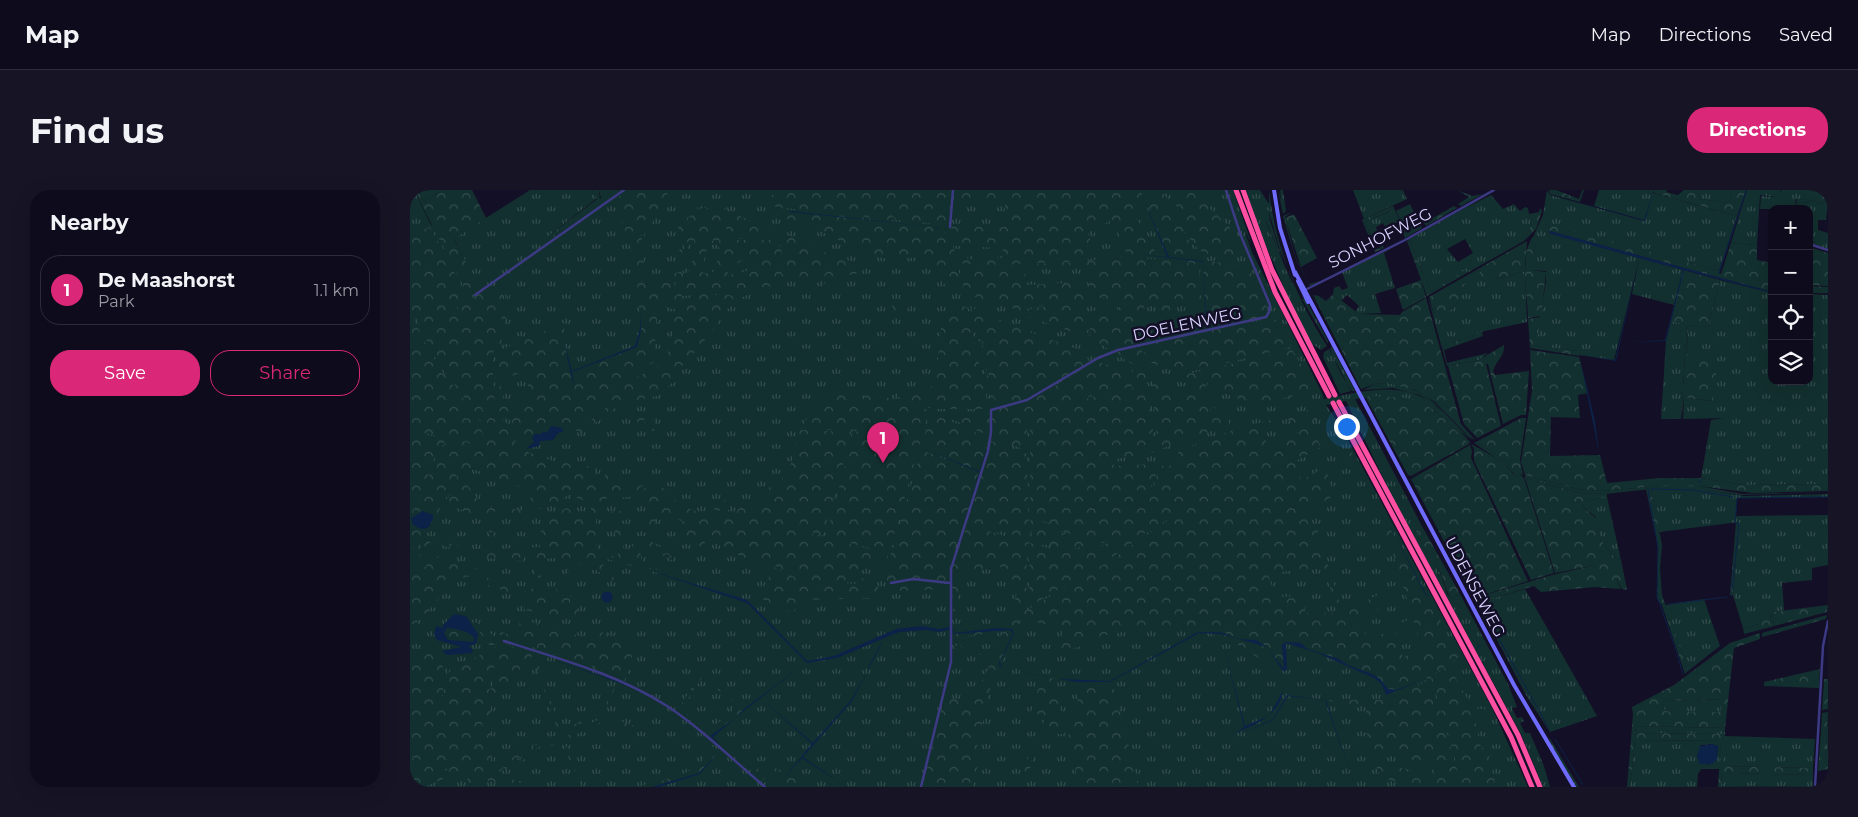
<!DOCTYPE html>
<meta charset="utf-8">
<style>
:root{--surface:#0e0b1c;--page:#171425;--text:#f1f3f6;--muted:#9b9ba3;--line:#2e2b3b;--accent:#db2777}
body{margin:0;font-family:Montserrat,sans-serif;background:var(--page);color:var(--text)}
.controls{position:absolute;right:15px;top:15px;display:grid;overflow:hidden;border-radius:10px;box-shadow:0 5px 20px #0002}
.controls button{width:45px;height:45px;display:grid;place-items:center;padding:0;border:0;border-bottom:1px solid var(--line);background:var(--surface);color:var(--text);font:25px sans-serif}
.you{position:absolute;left:936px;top:236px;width:18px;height:18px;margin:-12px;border:4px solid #fff;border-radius:50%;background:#1a73e8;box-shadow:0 0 0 8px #1a73e833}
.badge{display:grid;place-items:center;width:32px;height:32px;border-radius:50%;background:var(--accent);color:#fff;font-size:16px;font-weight:700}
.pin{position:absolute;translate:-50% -41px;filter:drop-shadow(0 1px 2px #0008)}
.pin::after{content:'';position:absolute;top:26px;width:18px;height:15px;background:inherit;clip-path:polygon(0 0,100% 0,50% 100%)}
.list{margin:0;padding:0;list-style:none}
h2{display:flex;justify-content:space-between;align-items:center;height:65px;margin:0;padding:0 20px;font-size:21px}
h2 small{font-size:16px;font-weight:400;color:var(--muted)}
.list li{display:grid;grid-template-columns:32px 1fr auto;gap:15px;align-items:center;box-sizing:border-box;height:70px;margin:0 10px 10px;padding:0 10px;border:1px solid var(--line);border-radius:20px}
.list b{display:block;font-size:19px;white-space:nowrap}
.list p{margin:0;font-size:16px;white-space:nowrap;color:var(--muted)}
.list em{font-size:16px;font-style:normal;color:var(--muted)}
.actions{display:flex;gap:10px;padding:15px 20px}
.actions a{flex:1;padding:11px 0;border:1px solid var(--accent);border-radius:20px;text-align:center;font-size:18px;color:var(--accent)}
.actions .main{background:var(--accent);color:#fff}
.icon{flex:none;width:28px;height:28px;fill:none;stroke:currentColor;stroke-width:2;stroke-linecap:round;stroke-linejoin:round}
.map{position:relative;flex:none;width:1418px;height:597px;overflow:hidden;border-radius:20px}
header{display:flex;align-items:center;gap:30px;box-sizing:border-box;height:70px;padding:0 25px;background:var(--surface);border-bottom:1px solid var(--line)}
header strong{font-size:24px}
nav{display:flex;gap:28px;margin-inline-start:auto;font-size:18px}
.intro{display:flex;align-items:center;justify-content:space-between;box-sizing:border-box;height:120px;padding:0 30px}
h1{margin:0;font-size:35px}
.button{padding:12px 22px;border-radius:20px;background:var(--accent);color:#fff;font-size:18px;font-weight:700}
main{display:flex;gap:30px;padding:0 30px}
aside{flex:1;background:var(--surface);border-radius:20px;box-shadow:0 5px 20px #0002}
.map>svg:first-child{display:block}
</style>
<header>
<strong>Map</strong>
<nav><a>Map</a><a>Directions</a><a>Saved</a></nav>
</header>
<div class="intro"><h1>Find us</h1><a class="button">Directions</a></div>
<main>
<aside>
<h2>Nearby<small></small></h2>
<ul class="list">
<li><span class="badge">1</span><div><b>De Maashorst</b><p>Park</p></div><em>1.1 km</em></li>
</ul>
<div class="actions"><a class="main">Save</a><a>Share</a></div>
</aside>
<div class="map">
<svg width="1418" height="597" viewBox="0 0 1418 597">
<defs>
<pattern id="grass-tufts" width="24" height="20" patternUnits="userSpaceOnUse" patternTransform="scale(1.25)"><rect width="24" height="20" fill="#12302f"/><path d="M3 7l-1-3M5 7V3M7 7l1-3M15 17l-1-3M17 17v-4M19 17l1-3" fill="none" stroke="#344d4e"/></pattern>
<pattern id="forest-crowns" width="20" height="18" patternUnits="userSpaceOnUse" patternTransform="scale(1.25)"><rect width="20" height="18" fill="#12302f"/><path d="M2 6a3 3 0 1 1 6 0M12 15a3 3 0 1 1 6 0" fill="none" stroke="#344d4e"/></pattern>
</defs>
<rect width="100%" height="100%" fill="#130f26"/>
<path fill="url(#grass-tufts)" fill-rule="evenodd" d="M7,0H33L13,12Z
M120,0H183L187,8L137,47L191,8L189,0H823L842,55L834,39L842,62L914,207L913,209C952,202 995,188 1028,218C1040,228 1049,241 1060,252L1059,254C1047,242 1035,228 1022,219C1003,206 966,205 945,209L1013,338L1004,331L1032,387L1037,404L1041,408L1050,404L1098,494L1107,517L1102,518L1107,528L1112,527L1114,531L1110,533L1115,543H1120L1134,576L1140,597H1133L1111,544L982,306L936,211L916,215L931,237L1083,520L1118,597H0V47L4,44L0,46V5L5,2L20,33L65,92L44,48Z
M836,0H850L859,14V0C865,55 887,110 917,156L911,160L902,154L881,114L849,39ZM858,19L870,60L885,95L883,96L856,32L860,29Z
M868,0L871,10L870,0H873L876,21L873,24Z
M943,0H993L997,9L954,29Z
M1087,0L1056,18L1081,5L1093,19L1104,14L1110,21L1115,17L1118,18L1121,35L1114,51L1057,83L1055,81L1021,102L1000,50H997ZM1055,49L1063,63L1048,72L1037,59Z
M1137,0L1140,5L1234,31L1240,15L1234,30L1184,16L1189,0H1244L1243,3L1327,26L1309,81L1140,35L1139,43L1273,80L1264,115L1222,104L1229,70L1204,170L1169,165V161L1125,156L1136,91V81L1121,80V68L1128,49L1124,45L1133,25Z
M1288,0H1321L1322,4L1319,13L1290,9Z
M1337,0H1370L1371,4V0H1418V12L1386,9L1385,19H1350L1351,6L1368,7L1350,5L1347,55L1321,53Z
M1390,12L1418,14L1416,30H1408V40L1418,43V59L1399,53H1405L1399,51V19H1389Z
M1000,14L1010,35L996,43L986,21Z
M983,20L988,32L975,37L973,33L966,37L968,43L961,46L955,32Z
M882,22L875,27L885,66L899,94L911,91L900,96L885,67L873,26Z
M982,58L974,63L985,98L965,104L971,123L949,124L945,122L949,116L937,105L931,111L923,104L924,98L929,96L932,100L938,98L932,82Z
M1069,80L1073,90H1083L1115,81L1117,132L1075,141L1033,156L1037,173L1078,163L1069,170L1037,176L1018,108L1025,127L1042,119L1049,111V100L1055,95L1052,89Z
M1310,90L1362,103V191H1399V104L1418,105V294L1334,295L1291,288L1301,230L1314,228L1273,229L1274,208L1303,211L1277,164L1278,135L1298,137Z
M895,108L918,151V154L892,109Z
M1261,131L1277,134L1271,229H1251L1256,151Z
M922,157L945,201H942C933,188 925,174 920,158Z
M919,159L941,201L930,204L913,167L914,162Z
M977,193C1022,198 1032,224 1063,251L1051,242L1028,217L1010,205L983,198L953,200L965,194Z
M1066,252L1096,271L1114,288C1102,287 1101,278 1092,272C1082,266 1071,262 1061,254L1086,268L1064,253Z
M1115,285L1167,299L1189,301L1252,296H1289L1332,304L1418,302L1331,305L1290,299L1334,306L1418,304V307L1327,308L1326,326L1418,325V375L1402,378V390L1372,393L1374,420L1362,422L1364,436L1361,437L1360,424L1349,434L1333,438L1323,405L1329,332L1249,342L1241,299L1195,304L1170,303L1115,288Z
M1197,307L1211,370L1206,369L1190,349L1186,327L1173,317L1175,311Z
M1115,399L1187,526L1140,542L1117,507L1065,408L1080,409Z
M1294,409L1310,456L1278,481L1255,415Z
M1313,509L1311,522H1260L1255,520L1252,515L1254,511Z
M1418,525V575H1415L1417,541L1411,543V540L1417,538Z
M1226,536L1315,538V544L1225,543Z
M1314,546L1405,549L1403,578L1312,576Z
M1139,547L1169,597H1166L1141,556Z
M1225,550L1311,551L1310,579H1291L1288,584L1287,597H1220ZM1302,554L1308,556C1308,565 1305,569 1299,575L1287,567L1291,555Z
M1312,583L1403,585V597L1311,596Z"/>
<path fill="url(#forest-crowns)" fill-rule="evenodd" d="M3,0H7L13,12L33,0H62L76,28L44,49L69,97L70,100L59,107L5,2L0,5Z
M183,0H189L190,11L139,49L137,47L187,9Z
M221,0H260L226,53L263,0L229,53L234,71L231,92L250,95L264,79L271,55L264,48L278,14L281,17L273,49L272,67L264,91L268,116L266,119H260L259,107L255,105L247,119L244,172L208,192L182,220L169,226L165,232L176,234L197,217L201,209L215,194L254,172L263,151V127L268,125V109L314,104L332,108L315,121L307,135L281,167L268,180L262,193L247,206L210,214L195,227L179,236H168L174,238L172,242L142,236L137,243H127L124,250L112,247L105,251L106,258L143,271L184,277L186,294L199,282L213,285L211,291C219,289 229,290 238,291L236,296H230L232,299L243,296L265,301V307L253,304L251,307L271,312L280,319L299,327L312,329L322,328L327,322L330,312L355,313L390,333L405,346L404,354L406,348L411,347L476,363L478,367L476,373L461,372L460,377L448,378L450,387L459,392H432L410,397L369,379L364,375L366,379L410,398L431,393L468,395V408L391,410L383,422L359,415L349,405L362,382L297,349L292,358L271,347L274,332L249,322L241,343L243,353L265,364L264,367L242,358L263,368L262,370L228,353L224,346H235L241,323L240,319L220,307L192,309C183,326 183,361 195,378C198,383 204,388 209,392L206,401V393L183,378H177L165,372L162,374L163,384L159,387L157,372L143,368L136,369L132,378L131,387L128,388L124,382L127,370L124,363L114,365L113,371L77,368V365L84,361L78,336H81L87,359L130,357L132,325L111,328L83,320L77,325V332L36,313C47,293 50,269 63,251C70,241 86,239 88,227L103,238H110L103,237L95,219L92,224L95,231L89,227L87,216C100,214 110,213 123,209L113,182L96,188L85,182L89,142L100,83L135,59L136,61L103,85L90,160L154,133L155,155L164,198L162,183L226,157L231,140L224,56L222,62L206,11L200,15L198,13ZM61,278L124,302V303L112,320L73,316L55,292ZM160,305L178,312L182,321L180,326L175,322L166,324L157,318L148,322L121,324L119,322L152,312L154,307Z
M368,0H472L484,30L358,16L357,14Z
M474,0H542L539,35L485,30Z
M546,0H730L735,12L722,20L746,63L751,66L756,64L757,67L736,12L754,3L789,70L838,76L857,117L856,123L851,129L797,140L795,137L793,71H789L791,75L777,72L717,65L703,30L677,40L686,67L670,72L572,75V69L592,68L593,58L569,57L565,60L561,56H544L541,36L594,37L595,14H544Z
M771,0H798L800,8L799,18L819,36L827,54L823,64C811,67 795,66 786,57C776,46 765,18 764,3Z
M1047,0L1062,6L1073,4L1051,16L1048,14L1059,7Z
M1146,0L1169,9L1172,0H1174L1170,12L1140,4L1139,0Z
M1244,0H1257L1256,2L1268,5L1274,0H1288L1290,9L1319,13L1322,4L1321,0H1336L1327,26L1244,3Z
M1387,9L1418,12V14L1390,12L1389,19H1386Z
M983,16L996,43L1010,35L1012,38L995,48L982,20L955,32L966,59L971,57L969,51L971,50L974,58L965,62L952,30Z
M1044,16L1047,18L1016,36L1014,33Z
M289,18H316L313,50L274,52L281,21Z
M366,18L534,37L539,40L535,42L536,44L540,41L553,100L535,96L537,64L535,95L525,78L508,67L482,70L455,64L445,59L447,56L444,58L398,35L367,26ZM380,21L533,38L380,22Z
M1130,18L1132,21L1126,39L1114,51L1121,35L1119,24L1129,22Z
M318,21L367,42L368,47L315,49Z
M884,24L907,68L891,77L875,28Z
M860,30L873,72L884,96H883L856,31Z
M1140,34L1309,81V84H1311L1321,53L1347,55V70L1362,73V102L1139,41Z
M20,37L58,108L12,140L0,116V46Z
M368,42C392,49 411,64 436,69L430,74L437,69L453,82L425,88L417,83C412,94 398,96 390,88L384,91L377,89L390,79L381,83L371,93L373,77L369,96L352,97L333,107L314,102L291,107L282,105L267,107C263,86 274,74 275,53L316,50H368L372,63L373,77V60ZM278,55H282L286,58L279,82L272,84ZM298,55H308C313,62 305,71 306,79C302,84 297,84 291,82ZM338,67L345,74L344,79L320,85L315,80L316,77L328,73Z
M1124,45L1128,49L1121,68V80L1136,82L1131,126L1118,128C1118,104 1108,65 1124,45Z
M1000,50L1021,102L1055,80L1057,83L1017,106L997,51Z
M1117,51L1115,81L1083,90H1072L1069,80L1053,89L1055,95L1049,100V111L1042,119L1025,128L1019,107Z
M1399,57L1418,63V96L1399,95Z
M553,64L555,68L562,69L563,64H566L567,75L548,73V70Z
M708,66L774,72L789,76L794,141L780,143L781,138L788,139L791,137L788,109H782L779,107L769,110H760V133L764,132L765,141L763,147L752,149L749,110H734L735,153L702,161L681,149L679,122L686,120L706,123L712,113L710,111L685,107L679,109L677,71Z
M672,72V76L615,79L616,95L676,92L677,112C656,121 629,109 610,123C599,113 581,114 567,108C562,105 560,100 554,100L549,75L570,77Z
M1273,80L1310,90L1298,137L1278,135L1277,164L1307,175L1303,211L1274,208L1271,229L1277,135L1261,131Z
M418,90L428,92V95L412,100V96Z
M1011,90L1016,107L993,120L986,99Z
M81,95L86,103L93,99L82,172L86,231L78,237L66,223L78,217L65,222L32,178L13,143Z
M1399,96L1418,97V103H1399Z
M923,104L949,124L990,125L992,122L1016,108L1051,234L1065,250L1059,247L1025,212L1005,200L977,193L965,194L951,199L903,105L909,106L916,111Z
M482 116a8 8 0 1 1 16 0a8 8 0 1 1-16 0Z
M677,113L679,150L657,140L611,124L623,118Z
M540,114L557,117L578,215L576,219H523L532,128L537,124Z
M561,117L597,133L589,137L574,138H589L598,134L675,162L679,172L616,209L586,217V212L573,161L571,138C566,147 582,200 586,213L585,217H583Z
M774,117L776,144L764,146L767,141L775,140L772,134Z
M0,122L10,142L0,149Z
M861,122L881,157L792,179L789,171L791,179L770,184L737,171L732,155L852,130Z
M1131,127L1126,156L1169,161L1170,166L1120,158L1118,129Z
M1072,142L1073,146L1034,160L1033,156Z
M11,145L29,177L64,223L49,234L64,224L76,238L61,251L38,248L41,241L37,248L0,240V153Z
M1094,155C1095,167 1085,171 1083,182L1085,185L1119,181L1116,225H1111L1093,234L1078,174H1076L1091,236L1067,248L1054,234L1038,176L1069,170Z
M730,156L743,191L626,220L617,231L618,261L582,247V223L584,220C624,211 651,193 685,171L720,182V194L724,175L704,163Z
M882,159L906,201L843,215L798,196L796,180Z
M1120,160L1169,167L1178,203L1168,205L1170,228L1141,227L1140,266L1190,265L1197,293L1250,288H1291L1334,295L1418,294V301L1343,303L1289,296H1252L1189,301L1167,299L1115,285L1111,272L1122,201Z
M794,180L801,234L805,239L748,260L742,193L745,192L757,198L754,200L786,199L789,197L790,192L788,196L759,189Z
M85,187L89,190L94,210L87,213Z
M738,194L745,262L705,269L702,273L705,276L745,274C747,288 746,296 732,301C749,298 747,287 746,274L756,277L764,274L769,261L828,238L893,222L912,214L915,223L895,237L874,228L860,231L863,234L871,236L852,240L856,250L854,260L876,245L879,248L769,322L901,234L911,257L886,271L891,291L942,262L943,266L917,280L923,306L899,320L904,339H907L932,421H937L990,393L992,397L973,407L972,417L950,430L958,452L1001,428L1003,432L985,441V445L993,467L1011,460L1021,489L979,507L978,505L1018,489L1016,487L986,500L978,499L970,489L962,484L938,475L929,469L897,459L891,453L877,452L872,455L874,480L859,458L872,481L864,474L848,468L832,456L810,450L802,444C813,442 845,453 857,457L846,450L829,449L814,443L766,441L745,435L677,449L672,452V456L651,462L652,438L620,431L612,426L604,442L602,439L593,438C599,424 612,404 605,389L593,391L592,377L550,383L548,392H541L543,375L557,335L609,350C619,371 621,398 610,419L617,420L701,370L764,326L733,344L663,359L656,360L622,351L620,326C628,331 634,332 642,335C647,336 650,342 655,344C664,348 682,343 686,333C690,325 686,315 688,306L707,298L690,303L686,307C685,315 690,327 685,334C680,342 664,346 656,343C651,341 648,336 643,334C634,331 628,331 620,325V234L622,227L631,220ZM914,378L928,423H896L891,406L865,407L858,383Z
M522,196L520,218L488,207L490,202L510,201Z
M430,198L454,201L443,241L390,239L402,221Z
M456,201L518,220L517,228L479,363L416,347L444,242L468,243L508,257L468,242L444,241Z
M959,205C973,208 987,206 1001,209C1025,215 1042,237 1059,254L1001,286L998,285L956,208Z
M800,216L820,225L818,226L819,234L806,239L803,237Z
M521,222L579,249L569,281L511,258Z
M526,222H578L580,223L579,246Z
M229,223H238L243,227L222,234L225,225Z
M1111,228H1116L1110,270L1113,285L1106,283L1096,271L1066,252Z
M243,230L247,236L243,242L238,234L226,242L219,237Z
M389,240L442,242L414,342L411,346L405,344L390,332L355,312L360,294C385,290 382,259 389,240Z
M4,242L37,249L26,264L9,310L0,324V247Z
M38,249L60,252L42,297L6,361L0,355V325L10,310L27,264ZM11,321L23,329L18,338L6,323Z
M581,251L617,264L619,350L557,330Z
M1061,254L1094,273L1103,284L1114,288L1144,383L1121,390L1064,271V259Z
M1060,255L1062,261L1061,268L1118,391L1064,408L1001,289Z
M511,260L569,282L544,359L537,392L504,389L482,392L474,390L472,387L485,353Z
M1115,288L1170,303L1197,304V307L1175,311L1173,317L1187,329L1190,349L1206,369L1211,370L1217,400L1212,399L1205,387L1211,399L1185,397L1131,402L1124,396L1080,409L1065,408L1142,385L1186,375L1145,383Z
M1236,299H1241L1252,355L1250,378L1252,405L1278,481L1275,484L1252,415L1247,409L1248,357Z
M308,309L322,312L319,320L311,321L303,319V313Z
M969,318L1049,467L1022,486L1039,476L1063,519H1075L1076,522H1067L1064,525L1071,558L1077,557L1086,597H1053L1034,530Z
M221,320L225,321V328L210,331L215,370L221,371L223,368L220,359L223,352L229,359L233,374L242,379L257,380L256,385L193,368V365L207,367L208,364L203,331L197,325L199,322Z
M1003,330L1013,338L1050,404L1041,408C1036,402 1035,394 1032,386C1023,367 1007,351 1003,330Z
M1326,332H1329L1323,405H1320Z
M17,346L73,364V366H69L20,352L16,363L73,381V384L27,392L8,363Z
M729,348L698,370L615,419L613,418C623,398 622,372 613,351L656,363Z
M7,365L24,389L32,406C25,412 21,420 13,425L8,424L12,426L9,428L7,434H0V375Z
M75,387L106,398L110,396L116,402L123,398L129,390V401L133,404L140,403L146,398L150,406L154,405L160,392V415L162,413L169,415L165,430L114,420L117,409L72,393Z
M504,390L536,394L537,396L534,399L490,401V391Z
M542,394L549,395L547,418L543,423Z
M1418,415L1417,422L1364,436L1362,422Z
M1360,424L1361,437L1334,444L1333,438L1349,434L1350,427Z
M1417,425L1416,429L1352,447V443Z
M111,429L187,451L191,442L225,456L215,492L182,479L184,463L180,476L97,449L80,439L83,438L105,448Z
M64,431L89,450V453L80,456L63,433Z
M36,438C45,438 58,441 64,447L63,452L38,450L34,443Z
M591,439L600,440L603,444L589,476L586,477C578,504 574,529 567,556L571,560L563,597L512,596L535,506L561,514L583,468L544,458L550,452V457L582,464L593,442L547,447L544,456V444Z
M1350,443V449L1324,458L1315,538L1226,536L1225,543L1315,544L1313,576L1403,578V585L1312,583L1311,596L1361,597H1308L1311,551L1225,550L1220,597H1217L1223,525L1222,517L1264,495L1320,453ZM1312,509L1311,522H1260L1255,520L1252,515L1254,511Z
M92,453L124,464L81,511V584L133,597H104L63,587L62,597H55L59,584L0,570V568L27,574L0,567V500L2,499H0V467L10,460H16L30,471L36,483L25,543L37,483L89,455L61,584Z
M124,469L127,470L151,542L148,541Z
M1410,479L1409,498L1354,496V492Z
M290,484L292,487L273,517L274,523L280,526L278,529L268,520Z
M632,486L646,489L655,545L631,541L635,527L621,522Z
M1414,489H1418V519L1412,520Z
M1021,490L1052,597H1005L970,587L965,571L1024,587L1023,576L961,559L954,534L957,515L926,513L918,510H971Z
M702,491L729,596L669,597L655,526L670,523L664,492Z
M206,495L195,522L154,542L155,539L191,522Z
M309,497C315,500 333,513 336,518L300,546L298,541L323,521V512L310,501H307Z
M1418,522L1417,538L1411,540L1412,523Z
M195,526L225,536L218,537L195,530L157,549L155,547Z
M1417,541L1415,575H1418V579L1408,581L1411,543Z
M147,545L135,554L86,580L83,579L115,560Z
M145,550L150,551L86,584L87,581Z
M154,553L157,558L171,597H167Z
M301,555L309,562L288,584L242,597H228C260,587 288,588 301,555Z
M619,564L623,566L616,595L617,597H610Z
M365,568L369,570L364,577L375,586L373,588L380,583L398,595L397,597H364L367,593L358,586L353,590L344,582L355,571L361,574Z
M0,571L47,583L14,597H0Z"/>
<path fill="#0c2248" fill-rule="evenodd" d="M1244,0L1235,31L1140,4L1234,30Z
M1336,0H1337L1309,85V81Z
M735,12L759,67L793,71L797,138L829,132L796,138L793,72L728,64L757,67Z
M380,21L534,38L380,22Z
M1140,41L1362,102V103L1274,80L1256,151L1216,152L1255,150L1273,80L1144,45L1138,42Z
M1229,70L1206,171L1170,165L1205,170Z
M230,123L231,140L227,157L162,182L164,198L154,152L162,181L225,156L230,139Z
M1170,169L1185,231L1294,229L1185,231L1189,263Z
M141,236L152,238L153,242L148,243L143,250L130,251L129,256L116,259L124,252L122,247L125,244H131L133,241L137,243Z
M579,251L554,331L569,282L511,258L569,281Z
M13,321L23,325V329L18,338L11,339L3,335L1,328Z
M980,337L1019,409L1014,402Z
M238,380L337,410L397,471L424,466L486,439L512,436L529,439L540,437V439L530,442L516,440L489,442L427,468L397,473L337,413Z
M191.5 407a5.5 5.5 0 1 1 11 0a5.5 5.5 0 1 1-11 0Z
M44,424L56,426L68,444L66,454L58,456L63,460L62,463L37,465L32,461L52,457L27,450L24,444L26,436L33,438V435ZM37,438C45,438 58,441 64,447V452L38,450L34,443Z
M542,437L545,443L586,438L602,439L604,444L590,472L591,477L646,489L590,477L589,473L603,444L600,440L544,444Z
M810,442L829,449L846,450L857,457L811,444L789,443L700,492H666L649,489L700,491L786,443C793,441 803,443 810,442Z
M812,450L835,536L859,526L873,501C868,529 844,534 822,545L834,537Z
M875,452L891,453L897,459L929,469L938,475L962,484L970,489L978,499L986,500L1018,488L976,505L971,493L964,488L910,464L876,453L877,480L873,481L858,459L874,479L872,455Z
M135,467L204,490L234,505L207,492Z
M394,474L326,527L334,519Z
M457,482L442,511L393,567L432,594L392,568L373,589L402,554L353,510L403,553L441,510Z
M877,505L916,510L945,597L915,510L878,506L863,530L831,544L863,529Z
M324,529L303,547L313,558L300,546Z
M1302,554L1308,556L1307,570L1302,574H1290L1287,567L1290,556Z
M309,562L290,584L249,597H242L289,583Z"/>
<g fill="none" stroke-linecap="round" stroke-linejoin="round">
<path stroke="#0c2248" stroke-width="1" d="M1290,292L1291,289
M1238,299L1248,358L1247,406L1266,460L1273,484
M1241,299L1283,300L1323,307
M1322,400L1329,333H1325L1327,308L1418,307
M1321,405V406
M1259,414L1317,407
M1089,449L1139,539
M1071,456L1073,454
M1067,458L1069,456
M458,479L471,454
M1145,549L1173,595"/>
<path stroke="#3d3a85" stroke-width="2.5" d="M540,37L543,0
M1399,54L1418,60
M893,101L995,50L1084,0
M65,105L214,0
M481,393L503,389L540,393
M94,451C150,469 207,484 257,516C292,539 323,570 355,597
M511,597L541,472V379L578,261L581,242V220L617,210L688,168L708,160L856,127L859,122L860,115L831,46L816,0
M1405,597L1413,456L1418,431"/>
<path stroke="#6f6bff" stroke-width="4" d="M864,0L870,38L885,85
M885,82L1104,495L1164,597
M888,91L898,112"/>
<path stroke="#ff4fa3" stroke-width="5" d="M826,0L865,102L919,206
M833,0L862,80L925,205
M929,212L1108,545L1130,597
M923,213L1101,547L1122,597"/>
</g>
<g text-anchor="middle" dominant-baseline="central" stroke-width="5" stroke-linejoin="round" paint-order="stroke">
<g font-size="16" fill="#d9d4ff" stroke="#130f26">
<text transform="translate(970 48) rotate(-27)">SONHOFWEG</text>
<text transform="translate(777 134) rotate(-12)">DOELENWEG</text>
<text transform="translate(1065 397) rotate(62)">UDENSEWEG</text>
</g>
</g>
</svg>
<div class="controls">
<button>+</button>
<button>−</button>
<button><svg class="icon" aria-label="locate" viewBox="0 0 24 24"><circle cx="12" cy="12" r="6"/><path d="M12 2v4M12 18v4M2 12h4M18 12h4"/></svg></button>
<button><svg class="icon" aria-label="layers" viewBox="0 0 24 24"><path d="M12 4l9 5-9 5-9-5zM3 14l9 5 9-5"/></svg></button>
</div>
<div class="you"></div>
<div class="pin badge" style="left:473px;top:273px">1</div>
</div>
</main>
